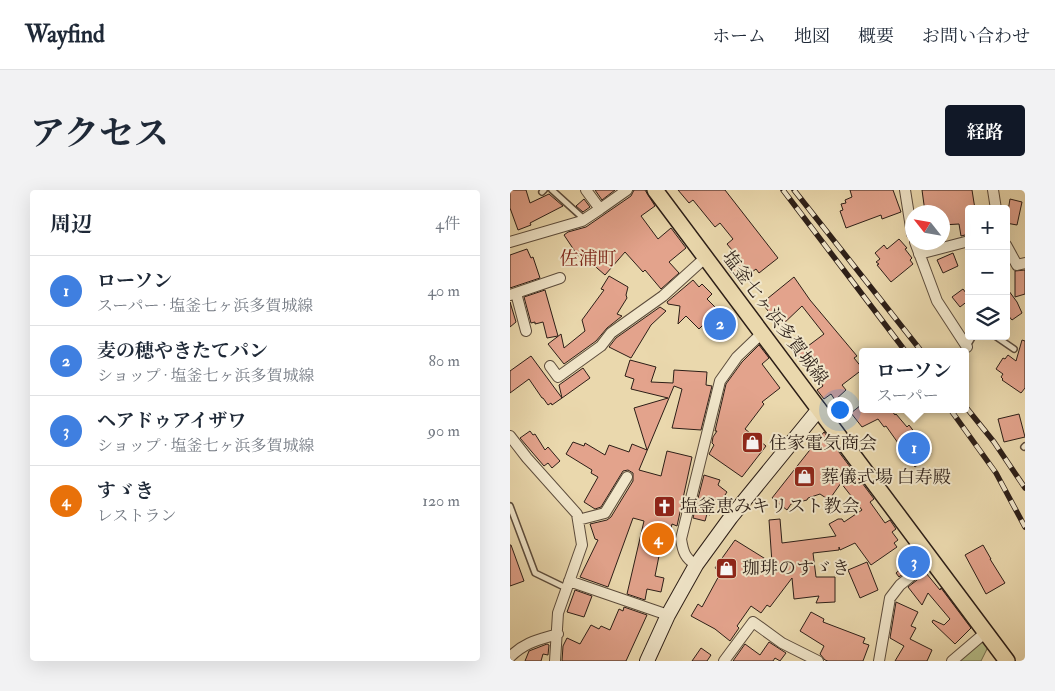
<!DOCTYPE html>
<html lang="ja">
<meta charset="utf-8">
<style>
:root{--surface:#fff;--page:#f2f2f3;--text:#1f2937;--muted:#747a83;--line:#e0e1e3;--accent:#111827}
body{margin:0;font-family:"IM FELL Double Pica","Noto Serif JP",serif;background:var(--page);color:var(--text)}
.controls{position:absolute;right:15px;top:15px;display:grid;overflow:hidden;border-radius:5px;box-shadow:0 5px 20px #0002}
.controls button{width:45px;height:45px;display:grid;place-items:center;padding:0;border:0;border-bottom:1px solid var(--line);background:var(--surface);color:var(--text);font:25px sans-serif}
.compass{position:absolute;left:395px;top:15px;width:45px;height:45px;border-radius:50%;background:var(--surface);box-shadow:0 5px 20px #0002;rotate:301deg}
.you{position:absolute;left:329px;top:219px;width:18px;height:18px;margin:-12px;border:4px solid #fff;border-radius:50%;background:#1a73e8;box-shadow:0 0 0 8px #1a73e833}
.badge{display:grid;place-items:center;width:32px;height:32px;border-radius:50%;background:var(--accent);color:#fff;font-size:16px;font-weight:700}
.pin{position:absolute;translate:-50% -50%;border:2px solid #fff;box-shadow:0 1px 5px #0006}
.popup{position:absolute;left:349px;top:158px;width:110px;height:65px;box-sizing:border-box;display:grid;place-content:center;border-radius:5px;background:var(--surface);filter:drop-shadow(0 1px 4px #0005);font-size:16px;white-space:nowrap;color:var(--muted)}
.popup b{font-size:19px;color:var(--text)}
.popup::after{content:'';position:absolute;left:50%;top:100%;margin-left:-10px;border:10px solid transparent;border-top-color:var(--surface)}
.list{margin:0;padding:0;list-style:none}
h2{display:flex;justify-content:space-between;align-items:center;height:65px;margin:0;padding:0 20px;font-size:21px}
h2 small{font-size:16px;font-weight:400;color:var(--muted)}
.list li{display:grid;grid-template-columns:32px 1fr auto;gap:15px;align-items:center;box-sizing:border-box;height:70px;padding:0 20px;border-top:1px solid var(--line)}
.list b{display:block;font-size:19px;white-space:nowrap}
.list p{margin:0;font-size:16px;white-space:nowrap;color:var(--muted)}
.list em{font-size:16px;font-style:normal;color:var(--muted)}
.icon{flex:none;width:28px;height:28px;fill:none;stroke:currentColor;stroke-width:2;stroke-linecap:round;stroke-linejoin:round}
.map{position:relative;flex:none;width:515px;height:471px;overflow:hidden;border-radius:5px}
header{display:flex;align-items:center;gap:30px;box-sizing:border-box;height:70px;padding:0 25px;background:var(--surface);border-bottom:1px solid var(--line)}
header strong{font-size:24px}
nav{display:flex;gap:28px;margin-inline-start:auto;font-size:18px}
.intro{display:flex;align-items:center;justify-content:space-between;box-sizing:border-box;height:120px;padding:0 30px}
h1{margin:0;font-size:35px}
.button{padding:12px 22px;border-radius:5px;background:var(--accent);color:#fff;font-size:18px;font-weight:700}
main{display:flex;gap:30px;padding:0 30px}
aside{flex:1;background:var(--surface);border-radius:5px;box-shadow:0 5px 20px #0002}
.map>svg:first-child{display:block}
</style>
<header>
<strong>Wayfind</strong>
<nav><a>ホーム</a><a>地図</a><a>概要</a><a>お問い合わせ</a></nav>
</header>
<div class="intro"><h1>アクセス</h1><a class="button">経路</a></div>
<main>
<aside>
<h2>周辺<small>4件</small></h2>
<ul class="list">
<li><span class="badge" style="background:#3f7fe0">1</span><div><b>ローソン</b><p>スーパー · 塩釜七ヶ浜多賀城線</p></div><em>40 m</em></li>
<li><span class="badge" style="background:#3f7fe0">2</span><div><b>麦の穂やきたてパン</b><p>ショップ · 塩釜七ヶ浜多賀城線</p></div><em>80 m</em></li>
<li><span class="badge" style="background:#3f7fe0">3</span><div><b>ヘアドゥアイザワ</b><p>ショップ · 塩釜七ヶ浜多賀城線</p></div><em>90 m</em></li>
<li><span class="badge" style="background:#e8710a">4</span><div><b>すゞき</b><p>レストラン</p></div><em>120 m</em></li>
</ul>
</aside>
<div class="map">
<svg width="515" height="471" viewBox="0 0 515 471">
<rect width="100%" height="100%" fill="#ead8ad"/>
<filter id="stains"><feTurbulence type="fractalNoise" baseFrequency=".004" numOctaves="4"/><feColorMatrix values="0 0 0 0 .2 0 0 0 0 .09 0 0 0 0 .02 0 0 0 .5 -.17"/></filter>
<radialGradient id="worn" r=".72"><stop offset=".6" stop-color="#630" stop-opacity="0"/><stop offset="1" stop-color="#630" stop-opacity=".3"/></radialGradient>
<path fill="#b6bf8a" stroke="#716e50" d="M472,450L478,457L471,471H448Z"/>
<path fill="#e3a38c" stroke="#2c1e17" d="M0,0H16L20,13L39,4L53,16L20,33L21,35L8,40L0,18Z
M85,0H105L92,10Z
M124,0H135L145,16L131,26L148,49L161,38L176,58L159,72L169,83L151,99L135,80L133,82L115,62L95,85L71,64L68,66L54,45L58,42L76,37L121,6Z
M168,0H215L268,68L249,83L246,79L229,92L219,80L231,71L217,54L223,49L210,33L205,37L183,10L179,13Z
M340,0H383L391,22L372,29L371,25L336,38L330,21L333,20L331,14L336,13L335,10L342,7Z
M412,0H462L465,19H459V44L451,46L449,34L432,35V22H415Z
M74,9L80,17L73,22L66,16Z
M500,9L512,12L507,35L496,33Z
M389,49L397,58L395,59L402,68L400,70L403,74L381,92L367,75L369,74L366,72L370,69L365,63L374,55L377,59Z
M17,59L21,68L23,67L30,88L0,98V65Z
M443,63L448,76L433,83L427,70Z
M515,80V104L505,107V81Z
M99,86L118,97L116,105L117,108L107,124L112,126L97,138L86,151L54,174L38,154L51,144L54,158L75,141L72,130L94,100L91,99Z
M284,87L300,110L347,166L344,168L353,179L332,195L336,200L325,210L321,204L314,209L307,200L313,196L296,173L294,175L286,165L314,144L292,116L270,137L252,113Z
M183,90L189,97L192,94L202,104L197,109L219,131L207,143L196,132L189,139L176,126L168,134L170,116L158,114L157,112Z
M496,97L507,112L512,123L502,130L496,123Z
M453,99L459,107V110L450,117L442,107Z
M35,100L48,146L37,148L33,132L25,134V132L21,133L14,107Z
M0,112L6,132L0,137Z
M150,117L156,121L141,135L121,168L99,157L106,148Z
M512,150L515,151V198L511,203L492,190L493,189L491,187L493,184L486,179L493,168L495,169L498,165L506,171Z
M249,155L259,168L252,174L270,198L252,212L254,214L235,239L256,256L232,287L199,264L204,255L202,253L203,247L207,241H205L216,194L232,172Z
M21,166L52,208L42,215L41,213L38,215L33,208H32L19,189L0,203V181Z
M120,170L146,177L141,192L163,193L164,180L197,182L196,195L202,196L191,240L162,238L172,199L164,196L129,280L151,286L157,261L182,267L167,336L162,334L156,358L151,356L145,386L154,388L151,402L137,399L135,410L117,404L134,331L123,328L98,397L70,387L88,350L85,349L80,334L97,330L101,327L123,291V283L118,280L113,281L91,317L85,319L74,312L88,287L81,283L82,280L56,264L63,252L74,256L75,253L95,265L99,255L119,262L122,254L137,260L124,218L158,208L121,199L124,189L115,186Z
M73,178L80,188L52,208L49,195Z
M351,215L353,219H386L382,221L385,225L386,224L397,237L399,235L421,264L405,277L376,236L374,237L368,229L352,237L341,223Z
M509,224L515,247L494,252L488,229Z
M20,241L23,245L25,244L35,260L38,257L50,271L42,278L38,273L34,276L10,248Z
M314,242L364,309L360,312L375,333L380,330L386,339L382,342L388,350L384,353L387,357L361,375L345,353L330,360L329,357V360L303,363L306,387H325V412L306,413L309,406L284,409L282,388L260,417L257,415L251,423L241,416L227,436L229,438L220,451L205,439L181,426L188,414L192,417L211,382L205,378L225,350L262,373L259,330L270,329L272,353L326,346L319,334L328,329H332L334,332L352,320L331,293L319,310L310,304L298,308L297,310L281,314L277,320L262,308Z
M194,285L210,290L208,295L217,302L211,311L204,309L200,325L197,324L195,331L183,328Z
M0,355H1L14,391L0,396Z
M473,355L481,369H480L495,393L476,404L455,365Z
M403,368L407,372L389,387L386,383Z
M357,372L368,400L350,408L338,380Z
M416,383L430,400L431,398L461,438L445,454L422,432L423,430L434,435L440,429L418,403L412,415L398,397Z
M65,400L82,406L74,427L57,422Z
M386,412L408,422L401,436L406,438L400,449L422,460L417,471H385L394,456L380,448Z
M114,417L137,425L116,471H52L53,456L57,448L70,454L81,435L89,439L91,436L100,440L109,419L113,421Z
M301,422L314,429L313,432L355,448L353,453L359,455L353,471H318L315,470L310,464L314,456L290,441Z
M259,452L276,463L270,471L265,468L263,471H223L235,454L250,465Z
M37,454L39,455L38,465L33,464L31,471H15L19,461Z
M191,458L201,465L197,471H182Z"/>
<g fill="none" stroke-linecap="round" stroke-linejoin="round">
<defs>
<path id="lane" d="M42,0L74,29
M32,2L34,0
M485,146L504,159
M457,156L463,146
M514,257L515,256
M0,316L25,383L56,398"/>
<path id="street" d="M76,0L90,19L117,0
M395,0L402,44
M483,0L486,19
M0,52L72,31L90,19
M405,52L427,111L457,157
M496,55L507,75L515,73
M409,64L459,51
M6,103L16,141
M0,105L50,88
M40,176L48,187L91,156L101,143L153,106L196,67
M0,246L17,268L67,324L72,355L48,423L45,471
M68,330L95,323L117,287
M186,375C175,368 173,362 171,349L210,191L227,167L252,143
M59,391L158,425
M0,467C15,452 28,450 48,444
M214,471L243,432L272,453L308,471
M369,471L380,408L390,395L422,369
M442,471L476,442"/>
<path id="secondary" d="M137,471L158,425L186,375L221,327L309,219"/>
<path id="primary" d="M145,0L497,471"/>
</defs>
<use href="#lane" stroke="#5c4c3c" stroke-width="8"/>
<use href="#street" stroke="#5c4c3c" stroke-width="12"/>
<use href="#secondary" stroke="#2c1e17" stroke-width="16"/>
<use href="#primary" stroke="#2c1e17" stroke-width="18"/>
<use href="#lane" stroke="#f1e6ca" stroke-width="5"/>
<use href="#street" stroke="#f1e6ca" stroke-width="10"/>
<use href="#secondary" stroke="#f1e6ca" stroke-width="14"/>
<use href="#primary" stroke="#ead8ad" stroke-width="15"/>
<defs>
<path id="rail" d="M273,0L396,162
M284,0L412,162
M455,216L484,252L515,298
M440,219L486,283L515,337"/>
</defs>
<use href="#rail" stroke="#2c1e17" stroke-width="5.5"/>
<use href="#rail" stroke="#f1e6ca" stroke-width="4" stroke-dasharray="11" stroke-linecap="butt"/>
</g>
<defs>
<symbol id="shop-square" viewBox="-11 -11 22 22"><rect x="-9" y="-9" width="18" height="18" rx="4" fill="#8f2418" stroke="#f1e6ca"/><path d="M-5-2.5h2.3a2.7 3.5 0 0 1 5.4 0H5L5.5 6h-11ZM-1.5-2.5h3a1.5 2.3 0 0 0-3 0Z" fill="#fff"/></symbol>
<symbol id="church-square" viewBox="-11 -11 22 22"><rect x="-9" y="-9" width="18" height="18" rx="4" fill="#8f2418" stroke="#f1e6ca"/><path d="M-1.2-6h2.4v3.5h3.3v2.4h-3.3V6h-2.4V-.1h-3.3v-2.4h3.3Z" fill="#fff"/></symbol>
</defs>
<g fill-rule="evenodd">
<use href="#shop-square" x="230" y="240" width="25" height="25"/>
<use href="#shop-square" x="282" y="274" width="25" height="25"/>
<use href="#church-square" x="142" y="304" width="25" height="25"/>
<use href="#shop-square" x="204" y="366" width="25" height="25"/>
</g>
<g text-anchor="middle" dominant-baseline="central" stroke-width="4" stroke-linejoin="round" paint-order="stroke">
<g font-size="18" fill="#2c1e17" stroke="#f1e6ca">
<text transform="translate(265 128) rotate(53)">塩釜七ヶ浜多賀城線</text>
</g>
<g font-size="18" fill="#2c1e17" stroke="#f1e6ca" text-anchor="start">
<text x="259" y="253">住家電気商会</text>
<text x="311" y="287">葬儀式場 白寿殿</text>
<text x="170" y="316">塩釜恵みキリスト教会</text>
<text x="232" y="378">珈琲のすゞき</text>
</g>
<g font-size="19" fill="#7a1f14" stroke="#f1e6ca">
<text x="78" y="69">佐浦町</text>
</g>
</g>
<rect width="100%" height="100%" filter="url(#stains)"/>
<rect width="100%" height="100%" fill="url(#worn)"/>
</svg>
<div class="controls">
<button>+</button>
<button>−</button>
<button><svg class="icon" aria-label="layers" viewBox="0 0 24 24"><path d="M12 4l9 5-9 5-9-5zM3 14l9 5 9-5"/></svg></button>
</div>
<svg class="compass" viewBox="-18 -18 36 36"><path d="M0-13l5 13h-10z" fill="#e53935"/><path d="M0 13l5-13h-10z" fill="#747a83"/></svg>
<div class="you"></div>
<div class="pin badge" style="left:404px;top:258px;background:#3f7fe0">1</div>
<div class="popup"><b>ローソン</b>スーパー</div>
<div class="pin badge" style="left:210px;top:134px;background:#3f7fe0">2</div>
<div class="pin badge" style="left:404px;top:372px;background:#3f7fe0">3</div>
<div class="pin badge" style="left:148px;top:349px;background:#e8710a">4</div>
</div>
</main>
